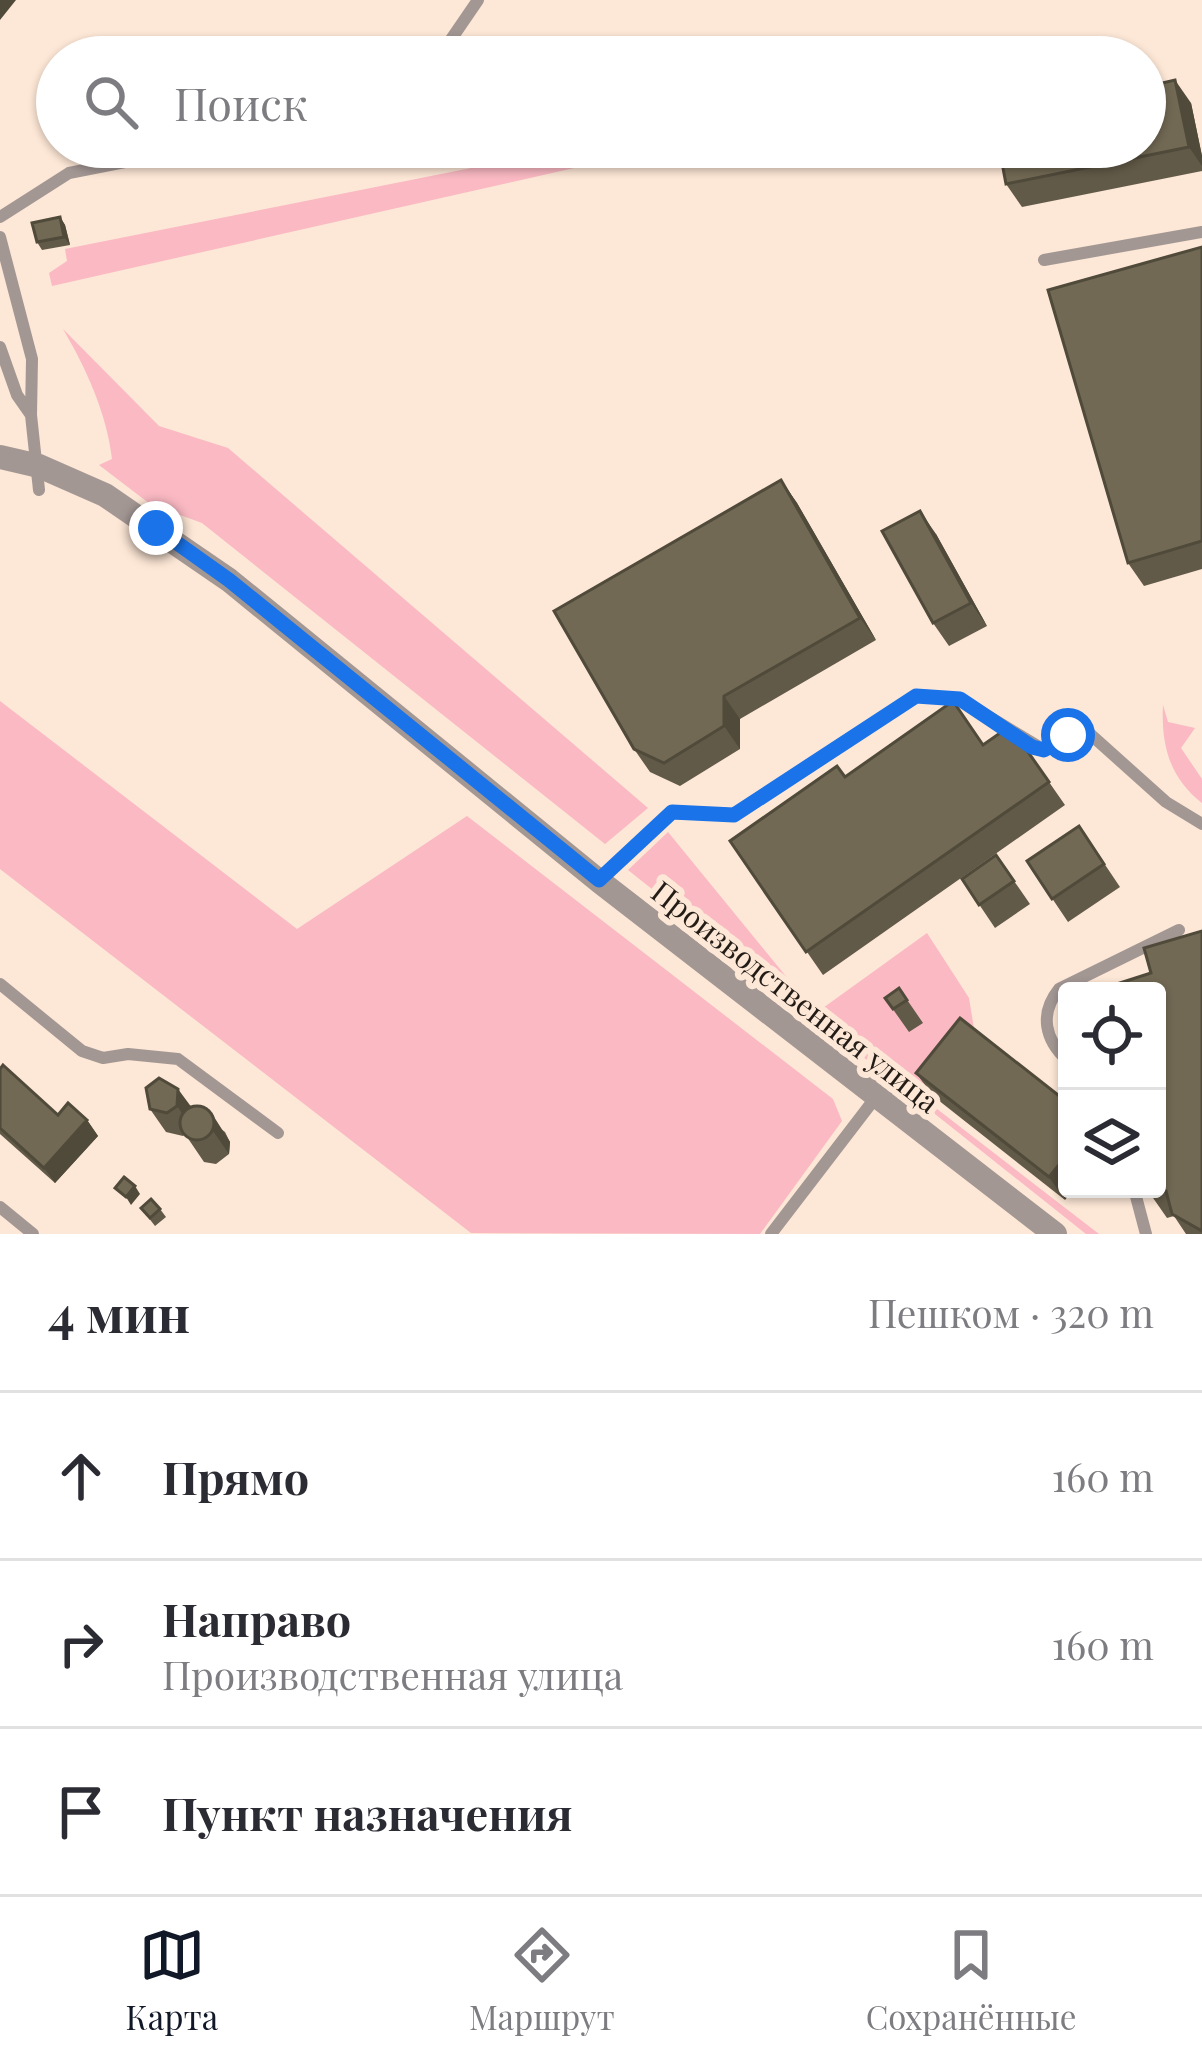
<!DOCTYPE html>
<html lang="ru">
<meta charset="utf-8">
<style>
:root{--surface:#fff;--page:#f2f2f3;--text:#2b2b33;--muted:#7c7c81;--line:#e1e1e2;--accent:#111827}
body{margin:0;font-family:"Playfair Display",serif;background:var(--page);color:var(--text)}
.controls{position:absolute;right:36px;bottom:36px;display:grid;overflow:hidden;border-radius:12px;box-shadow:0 3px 9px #0004}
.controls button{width:108px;height:108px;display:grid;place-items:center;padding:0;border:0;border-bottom:3px solid var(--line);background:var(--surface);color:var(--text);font:60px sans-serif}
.stop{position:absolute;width:36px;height:36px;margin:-27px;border:9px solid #1a73e8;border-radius:50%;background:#fff}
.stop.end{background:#1a73e8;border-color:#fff;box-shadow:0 3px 12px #0008}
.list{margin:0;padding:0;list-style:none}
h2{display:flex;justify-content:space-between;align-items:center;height:156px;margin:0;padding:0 48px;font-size:51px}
h2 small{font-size:39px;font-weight:400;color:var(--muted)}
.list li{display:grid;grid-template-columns:78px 1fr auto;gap:36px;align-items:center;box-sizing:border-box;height:168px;padding:0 48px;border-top:3px solid var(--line)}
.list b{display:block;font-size:45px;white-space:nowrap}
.list p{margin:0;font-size:39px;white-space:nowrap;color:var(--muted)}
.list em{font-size:39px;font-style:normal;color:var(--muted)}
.icon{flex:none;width:66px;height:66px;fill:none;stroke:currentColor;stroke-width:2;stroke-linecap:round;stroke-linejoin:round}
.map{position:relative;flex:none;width:1202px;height:1234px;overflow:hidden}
.search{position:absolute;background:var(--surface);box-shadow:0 3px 9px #0004;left:36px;right:36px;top:36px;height:132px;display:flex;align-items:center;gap:30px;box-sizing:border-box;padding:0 42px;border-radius:66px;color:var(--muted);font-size:45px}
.sheet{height:660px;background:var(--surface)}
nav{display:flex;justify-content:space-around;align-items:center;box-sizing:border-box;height:168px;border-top:3px solid var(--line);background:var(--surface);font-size:33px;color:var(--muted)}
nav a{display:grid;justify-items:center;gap:6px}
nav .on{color:var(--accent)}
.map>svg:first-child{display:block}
</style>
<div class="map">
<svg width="1202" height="1234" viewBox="0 0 1202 1234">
<rect width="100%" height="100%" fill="#fde7d6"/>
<path fill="#fab9c3" d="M577,147H667L52,286L49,273L67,261L65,249Z
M63,329L159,426L228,448L648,808L605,844L202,523L150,504L99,465L112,459C107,414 86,368 63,329Z
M0,701L297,929L467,816L833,1099L842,1121L760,1234L471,1233L0,869Z
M1163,705L1168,722L1195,728L1181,748L1202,779V803C1170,778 1161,746 1163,705Z
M668,832L816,1013L927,933L969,998L976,1041L928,1102L1099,1234H1086L628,870Z"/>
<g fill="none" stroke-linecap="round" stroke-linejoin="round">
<path stroke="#a39794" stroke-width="12" d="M439,57L478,0
M0,217L69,173L201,147
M0,237L32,359L31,415L39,490
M1044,260L1202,232
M0,347L17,395L31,415
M599,881L672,813L734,815L916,696L960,699L1044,750L1068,735L1089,733L1166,802L1202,824
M0,984L82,1051L103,1058L128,1054L178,1059L278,1133
M1067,1060C1045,1040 1039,1014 1059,989L1179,930
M1134,1189L1146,1234
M0,1207L33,1234
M771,1234L876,1097"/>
<path stroke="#a39794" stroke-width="24" d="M0,457L39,466L105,495L229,580L599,881L1055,1234"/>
</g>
<path fill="#625a48" d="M1191,103L1202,156V171L1022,207L1006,184Z
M60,217L65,225L70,245L42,250L37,242Z
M1202,247V569L1144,586L1128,563Z
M781,480L797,503L876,640L740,719V749L680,786L650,772L634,749Z
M936,534L987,626L949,646L933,623Z
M1010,726L1065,805L823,975L730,841L845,777L983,745Z
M1079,826L1120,887L1068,922L1027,861Z
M996,855L1030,904L995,928L962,879Z
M1202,931V1234H1186L1174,1216L1167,1218L1151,1195V973Z
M899,988L923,1023L909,1032L885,998Z
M960,1018L1065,1200L933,1096L916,1073Z
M0,1069L58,1115L87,1120L98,1136L55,1183L0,1134Z
M146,1088L191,1106L225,1132L230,1142L229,1154L216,1164L204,1162L185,1134L183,1136L166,1132L150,1109Z
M141,1208L160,1209L166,1217L155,1226Z"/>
<path fill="#504a3b" d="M0,0H16L0,20Z
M1175,80L1191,103L1202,156V166L1189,147Z
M60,217L65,225L70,245L64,237Z
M781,480L797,503L876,640L860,618Z
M920,511L936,534L987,626L971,603Z
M724,696L740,719V749L724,726Z
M178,1089L195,1112L193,1129L177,1106Z
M209,1109L230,1142L229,1154L213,1131Z
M87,1120L98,1136L55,1183L44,1168Z
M1067,1155V1189H1074L1065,1200L1049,1177Z
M135,1186L140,1194L131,1205L126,1197Z"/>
<path fill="#726954" stroke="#504a3b" stroke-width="3" d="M1175,80L1189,147L1006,184L999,147H1145V87Z
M60,217L64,237L37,242L32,223Z
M1202,247V541L1128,563L1048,290Z
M781,480L860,618L724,696V726L664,763L634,749L554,611Z
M920,511L971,603L933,623L882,531Z
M953,701L983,745L1010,726L1049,782L806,952L730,841L837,766L845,777Z
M1079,826L1104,864L1052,899L1027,861Z
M996,855L1014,881L979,905L962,879Z
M1202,931V1231L1172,1214L1166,1191L1151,1195L1149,1189H1157V991H1095L1151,973L1144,948Z
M899,988L907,1000L893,1009L885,998Z
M960,1018L1067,1102V1155L1049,1177L916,1073Z
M3,1065L58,1115L68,1103L87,1120L44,1168L0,1128V1069Z
M159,1078L178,1089L177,1106L167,1113L150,1109L146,1088Z
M180 1123a17 17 0 1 1 34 0a17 17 0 1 1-34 0Z
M124,1177L135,1186L126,1197L115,1188Z
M151,1199L160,1209L150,1218L141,1208Z"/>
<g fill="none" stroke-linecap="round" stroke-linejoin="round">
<path stroke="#1a73e8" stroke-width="15" d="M156,528L229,580L599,880L672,812L734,815L916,696L960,699L1032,747L1044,750L1068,735"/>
</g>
<g text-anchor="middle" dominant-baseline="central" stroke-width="12" stroke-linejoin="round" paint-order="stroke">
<g font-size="30" fill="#231c16" stroke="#fde7d6">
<text transform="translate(796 996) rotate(38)">Производственная улица</text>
</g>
</g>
</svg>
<div class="controls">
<button><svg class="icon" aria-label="locate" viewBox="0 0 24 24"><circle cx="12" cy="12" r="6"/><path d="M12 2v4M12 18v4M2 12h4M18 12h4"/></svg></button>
<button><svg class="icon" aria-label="layers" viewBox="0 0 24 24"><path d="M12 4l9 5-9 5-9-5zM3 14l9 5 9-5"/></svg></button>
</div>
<div class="stop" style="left:1068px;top:735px"></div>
<div class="stop end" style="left:156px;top:528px"></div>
<div class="search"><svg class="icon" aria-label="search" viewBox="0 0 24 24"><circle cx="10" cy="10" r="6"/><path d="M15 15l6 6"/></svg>Поиск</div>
</div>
<section class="sheet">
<h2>4 мин<small>Пешком · 320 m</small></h2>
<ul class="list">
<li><svg class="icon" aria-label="ahead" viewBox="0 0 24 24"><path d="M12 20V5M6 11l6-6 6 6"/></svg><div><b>Прямо</b></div><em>160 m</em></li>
<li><svg class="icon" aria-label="right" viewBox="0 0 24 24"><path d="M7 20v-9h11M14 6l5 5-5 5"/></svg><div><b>Направо</b><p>Производственная улица</p></div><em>160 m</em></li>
<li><svg class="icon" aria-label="arrive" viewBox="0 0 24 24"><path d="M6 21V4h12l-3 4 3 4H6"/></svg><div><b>Пункт назначения</b></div></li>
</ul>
</section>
<nav>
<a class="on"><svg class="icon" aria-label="map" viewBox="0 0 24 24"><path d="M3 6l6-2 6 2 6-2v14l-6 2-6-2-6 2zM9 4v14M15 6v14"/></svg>Карта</a>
<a><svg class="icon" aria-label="directions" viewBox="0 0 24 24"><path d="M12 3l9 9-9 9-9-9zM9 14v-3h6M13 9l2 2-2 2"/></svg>Маршрут</a>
<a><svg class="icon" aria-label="saved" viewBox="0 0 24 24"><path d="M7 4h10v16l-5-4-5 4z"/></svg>Сохранённые</a>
</nav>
